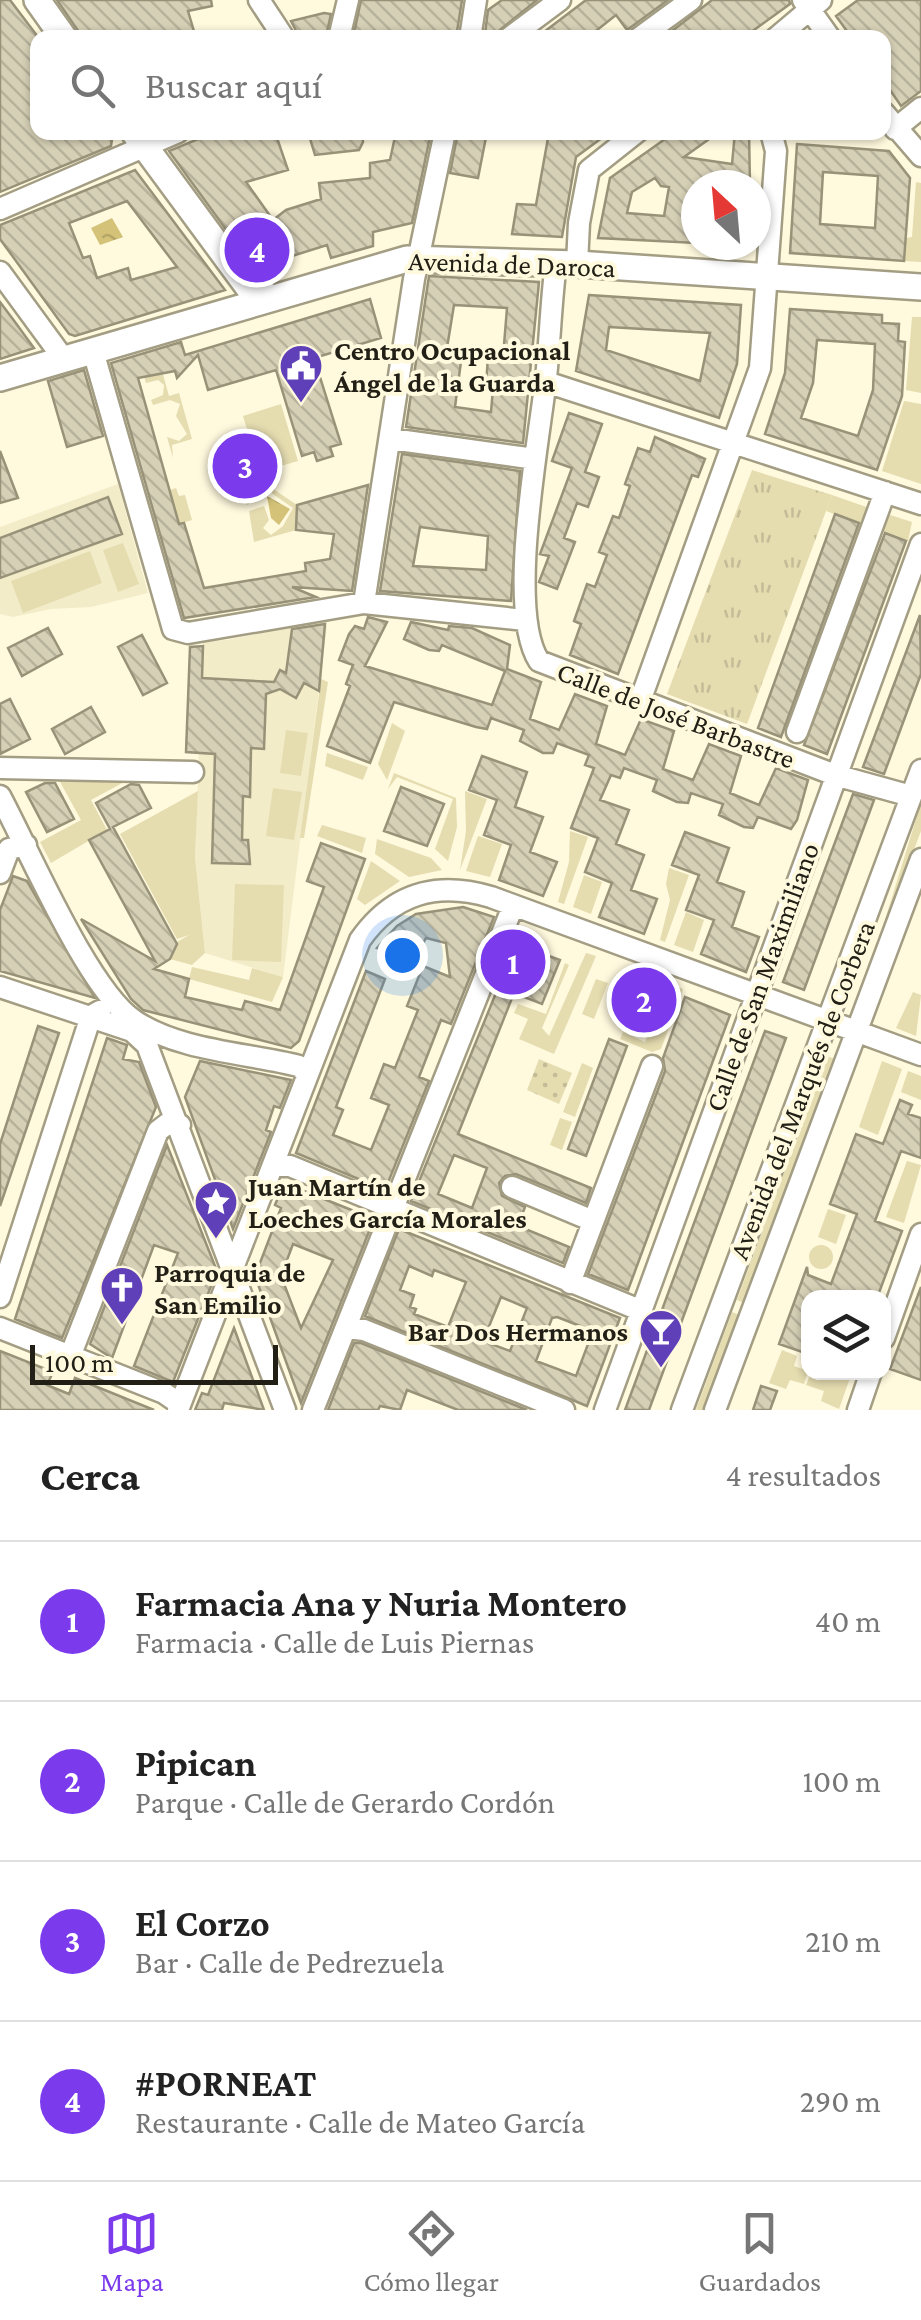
<!DOCTYPE html>
<html lang="es">
<meta charset="utf-8">
<style>
:root{--surface:#fff;--page:#f2f2f2;--text:#222;--muted:#767676;--line:#e0e0e0;--accent:#7c3aed}
body{margin:0;font-family:"Crimson Pro",serif;background:var(--page);color:var(--text)}
.controls{position:absolute;right:30px;bottom:30px;display:grid;overflow:hidden;border-radius:20px;box-shadow:0 2px 8px #0004}
.controls button{width:90px;height:90px;display:grid;place-items:center;padding:0;border:0;border-bottom:2px solid var(--line);background:var(--surface);color:var(--text);font:50px sans-serif}
.compass{position:absolute;left:681px;top:170px;width:90px;height:90px;border-radius:50%;background:var(--surface);box-shadow:0 2px 8px #0004;rotate:334deg}
.scale{position:absolute;left:30px;bottom:25px;width:248px;box-sizing:border-box;padding-left:10px;border:5px solid #222016;border-top:0;font-size:28px;line-height:35px;white-space:nowrap;color:#222016;-webkit-text-stroke:8px #fff9de;paint-order:stroke}
.you{position:absolute;left:402px;top:955px;width:35px;height:35px;margin:-25px;border:8px solid #fff;border-radius:50%;background:#1a73e8;box-shadow:0 0 0 15px #1a73e833}
.badge{display:grid;place-items:center;width:65px;height:65px;border-radius:50%;background:var(--accent);color:#fff;font-size:32px;font-weight:700}
.pin{position:absolute;translate:-50% -50%;border:5px solid #fff;box-shadow:0 2px 10px #0006}
.list{margin:0;padding:0;list-style:none}
h2{display:flex;justify-content:space-between;align-items:center;height:130px;margin:0;padding:0 40px;font-size:42px}
h2 small{font-size:32px;font-weight:400;color:var(--muted)}
.list li{display:grid;grid-template-columns:65px 1fr auto;gap:30px;align-items:center;box-sizing:border-box;height:160px;padding:0 40px;border-top:2px solid var(--line)}
.list b{display:block;font-size:38px;white-space:nowrap}
.list p{margin:0;font-size:32px;white-space:nowrap;color:var(--muted)}
.list em{font-size:32px;font-style:normal;color:var(--muted)}
.icon{flex:none;width:55px;height:55px;fill:none;stroke:currentColor;stroke-width:2;stroke-linecap:round;stroke-linejoin:round}
.map{position:relative;flex:none;width:921px;height:1410px;overflow:hidden}
.search{position:absolute;background:var(--surface);box-shadow:0 2px 8px #0004;left:30px;right:30px;top:30px;height:110px;display:flex;align-items:center;gap:25px;box-sizing:border-box;padding:0 35px;border-radius:20px;color:var(--muted);font-size:38px}
.sheet{height:770px;background:var(--surface)}
nav{display:flex;justify-content:space-around;align-items:center;box-sizing:border-box;height:140px;border-top:2px solid var(--line);background:var(--surface);font-size:28px;color:var(--muted)}
nav a{display:grid;justify-items:center;gap:5px}
nav .on{color:var(--accent)}
.map>svg:first-child{display:block}
</style>
<div class="map">
<svg width="921" height="1410" viewBox="0 0 921 1410">
<defs>
<pattern id="grass-tufts" width="24" height="20" patternUnits="userSpaceOnUse" patternTransform="scale(2.5)"><rect width="24" height="20" fill="#e5dcb0"/><path d="M3 7l-1-3M5 7V3M7 7l1-3M15 17l-1-3M17 17v-4M19 17l1-3" fill="none" stroke="#c4bc97"/></pattern>
<pattern id="park-dots" width="8" height="8" patternUnits="userSpaceOnUse" patternTransform="scale(2.5)"><rect width="8" height="8" fill="#e5dcb0"/><path d="M2 2h.1M6 6h.1" fill="none" stroke="#c4bc97" stroke-width="1.8" stroke-linecap="round"/></pattern>
<pattern id="water-ripples" width="26" height="14" patternUnits="userSpaceOnUse" patternTransform="scale(2.5)"><rect width="26" height="14" fill="#d3c278"/><path d="M2 4q2-2 4 0t4 0M15 11q2-2 4 0t4 0" fill="none" stroke="#b5a667"/></pattern>
<pattern id="building-back-hatch" width="6" height="6" patternUnits="userSpaceOnUse" patternTransform="scale(2.5)"><rect width="6" height="6" fill="#d6d0b6"/><path d="M-1 5l2 2M0 0l6 6M5-1l2 2" fill="none" stroke="#b7b29c"/></pattern>
</defs>
<rect width="100%" height="100%" fill="#fff9de"/>
<path fill="#f3ecc9" d="M118,484L148,593L91,607L51,609L13,617L0,614V527Z
M323,621L327,626L283,977L205,953L195,857L203,641L227,640Z"/>
<path fill="url(#grass-tufts)" d="M752,470L832,495L747,724L667,694Z"/>
<path fill="url(#park-dots)" d="M646,975L659,980L643,1020L630,1025Z
M539,1059L572,1073L559,1104L527,1090Z"/>
<path fill="#e5dcb0" d="M916,182L921,183V262L904,261L906,238L912,237Z
M912,317H921V393L906,390Z
M162,371L169,396L179,393L192,439L172,445L173,458L167,437L179,441L187,434L176,416L180,404L170,400L153,405L151,400L163,395L164,385L158,380L146,383L144,376Z
M904,401L921,404V484L882,471Z
M281,404L298,461L260,472L243,416Z
M240,476L248,484L254,476L297,505L296,530L254,542L249,511L264,506L269,520L263,528L271,535L283,526L293,508L270,492L247,505L241,483L232,478Z
M176,488L179,496L185,495L192,520L179,524L170,490Z
M832,495L875,510L869,527L826,511Z
M881,512L912,522L908,541L875,529Z
M123,543L139,584L118,592L103,550Z
M90,551L102,583L23,613L11,581Z
M321,679L328,682L304,838H300Z
M392,723L405,731L387,780L378,764Z
M286,730L308,733L301,776L280,773Z
M327,753L368,767L363,780L325,766Z
M394,773L456,798L457,827L448,861L435,849L453,799L397,777L388,789Z
M59,780L126,781L91,800L107,830L51,863L40,842L81,820Z
M273,788L302,792L294,840L266,836Z
M198,791L195,857L205,953L192,965L155,955L189,935L177,939L120,834Z
M465,791L487,799L460,870L466,831Z
M921,803V831L873,959Z
M322,825L366,838L362,853L317,836Z
M570,831L588,837L564,904L558,902L569,862Z
M478,836L502,844L490,877L466,871Z
M377,839L431,858L442,870L409,877L375,854Z
M371,861L400,881L365,905L357,899Z
M669,868L689,875L665,942L660,940L670,900L666,884Z
M584,875L602,882L591,914L573,907Z
M235,884L284,885L281,962L232,960Z
M686,912L704,920L693,952L674,945Z
M586,953L596,956L554,1054L519,1039L528,1019L514,1013L518,1004L546,1014L565,963L569,965L542,1028L549,1036Z
M192,967L249,980L252,968L283,977L272,1002L189,979Z
M596,979L608,983L594,1019L582,1014Z
M669,984L683,989L661,1049L652,1052L620,1039L623,1032L645,1042Z
M913,992L921,995L916,1036L896,1028Z
M827,1056L837,1060L746,1304L737,1300Z
M882,1061L902,1069L878,1135L859,1127Z
M582,1063L593,1068L575,1117L563,1112Z
M908,1071L921,1076V1100L901,1092Z
M560,1118L572,1122L562,1150L550,1145Z
M907,1161L921,1165L904,1223L886,1217Z
M828,1209L846,1215L836,1244L818,1237Z
M809 1257a12 12 0 1 1 24 0a12 12 0 1 1-24 0Z
M732,1312L742,1316L707,1410H696Z
M782,1350L797,1356L794,1366L808,1371L804,1384L790,1380L786,1389L769,1383Z
M811,1373L829,1378L831,1373L851,1375L839,1409L821,1401L824,1391L806,1385Z"/>
<path fill="url(#water-ripples)" d="M112,218L123,237L100,245L91,228Z
M267,496L290,509L279,525L271,518Z"/>
<path fill="url(#building-back-hatch)" stroke="#989279" stroke-width="2.5" fill-rule="evenodd" d="M0,0H10L38,37V132H107L112,139L111,146L0,192Z
M57,0H211L212,6L188,11L196,38H83Z
M361,0H462L456,38H353Z
M502,0H537L490,38L485,34L488,10Z
M586,0H668L627,30L616,15L587,38H536Z
M712,0H789L790,4L743,38H663Z
M858,0H921V91L901,106L884,81V38H852L836,16Z
M324,13L331,14L326,36L300,38L291,21Z
M215,132H275L288,170L246,182L273,220L286,210L321,199L319,183L370,178V163L390,160L396,132H431L412,223L373,232V246L331,258L327,245L254,268L169,151Z
M308,132H362L363,142L359,150L315,155Z
M458,132H487L478,178L450,173Z
M556,132H610L576,157L562,237L512,234L517,204L536,205L548,138Z
M675,132H719L684,157L732,164L735,132H749L750,185H696V243L598,238L610,178ZM655,178L661,186L669,187L664,216L627,213L632,192Z
M797,144L889,151L910,178L904,261L790,253ZM823,172L878,176L875,228L820,224Z
M135,170L225,290L75,336L69,334L0,239V225ZM127,201L177,267L131,280L128,268L97,278L90,256L83,258L69,223Z
M429,276L539,282L523,443L406,427ZM454,305L507,308L503,357L488,356L486,386L493,388L491,412L455,407L462,354H446Z
M589,295L741,305L737,364L719,418L576,371ZM609,327L710,333L700,381L606,350Z
M370,299L381,338L314,358L341,444L330,447L333,456L317,461L314,452L302,456L276,370L208,390L198,355L177,378L175,371L138,378L179,524L184,523L204,588L306,571L305,563L330,559L334,534L296,530L297,505L368,485L352,591L292,587L316,597L184,618L111,363L181,342L185,355Z
M0,302L15,322L34,348L0,359Z
M790,309L882,315V323L899,324L898,341L905,342L902,396L877,470L765,434L785,373ZM817,340L875,344L873,390L858,436L801,418L813,383Z
M84,370L103,436L67,447L48,381Z
M569,413L602,424L585,472L599,477L588,507L577,503L564,538L575,542L557,589L539,582L549,556L540,554L572,468L552,461Z
M655,437L705,459L698,477L692,475L618,674L570,655L581,624L574,621L587,584L595,587L607,555L599,552L613,516L619,518L630,486L625,484L638,448L650,452Z
M0,451L18,498L0,503Z
M402,454L520,471L511,601L380,591ZM420,527L488,536L486,570L413,566Z
M108,497L122,534L0,578V538Z
M835,514L859,523L781,737L758,728Z
M885,533L906,541L827,754L804,745Z
M920,615L921,674L884,774L863,767Z
M368,617L387,622L365,666L492,705L505,671L442,645L439,651L429,650L404,639L411,622L448,630L449,626L472,628L510,645L507,669L541,682L530,719L559,730L575,694L607,706L596,744L625,755L641,719L674,731L663,769L693,780L709,744L741,756L730,793L759,805L776,768L808,780L797,820L791,829L758,817L753,828L744,827L719,815L723,804L691,793L688,803L677,802L653,791L657,780L624,768L620,778L611,775L600,800L629,810L616,844L644,855L631,890L657,899L644,934L599,917L612,883L585,872L598,838L571,828L594,768L585,765L589,755L557,743L553,753H543L520,741L524,730L491,718L487,729L476,727L394,702L370,763L327,746L350,686L346,684L353,665L339,660L349,634L355,626L364,629Z
M325,624L319,691L304,683L296,698L280,689L266,694L264,749L251,748L250,797L243,796L242,840H248L250,864L212,863L215,754L186,752L190,647L203,646L202,678L274,682L280,670L286,673L292,629Z
M48,628L62,654L22,676L8,648Z
M142,635L167,683L143,695L118,647Z
M10,699L30,739L0,754V704Z
M91,707L105,732L65,754L52,729Z
M482,756L527,772L515,807L543,817L530,852L557,862L543,896L499,880L511,845L484,835L497,800L469,790Z
M45,783H55L74,819L47,832L26,792Z
M131,784L139,785L151,808L113,827L177,944L170,959L154,969L189,979L185,997L242,1010L245,1001L280,1010L324,887L307,881L321,843L365,859L299,1041L291,1048L143,1010L131,999L81,919L155,961L89,840L110,829L96,803Z
M401,787L444,804L427,846L384,831Z
M853,794L874,800L804,990L783,982Z
M685,832L729,848L717,882L744,892L732,927L759,937L746,972L701,954L714,920L686,910L699,875L672,865Z
M13,876L27,881L95,998L0,971V910Z
M463,907L494,917L451,1024L441,1020L419,1077L429,1081L385,1190L296,1153L366,971L385,979L336,1107L343,1110L333,1135L371,1150L389,1105L371,1098L384,1064L395,1068L418,1010L407,1006L423,966L450,977L446,943L426,938L412,962L377,948L397,926L416,914Z
M516,944L560,960L542,1004L514,993L458,1134L591,1188L586,1203L516,1174L505,1176L499,1183L502,1196L525,1207L518,1226L569,1247L563,1263L411,1201ZM454,1155L487,1168L472,1208L438,1194Z
M685,997L730,1015L628,1290L588,1274L665,1071L663,1058Z
M38,1026L59,1033L0,1206V1144Z
M765,1031L786,1038L649,1410H625Z
M107,1038L127,1045L123,1059L139,1062L156,1107L62,1338L15,1319Z
M609,1039L627,1046L586,1156L568,1149Z
M200,1061L291,1080L280,1108L274,1106L266,1130L271,1132L233,1229L185,1097Z
M900,1100L912,1105L908,1114L921,1118V1158L901,1151L875,1221L902,1231L877,1298H808V1354L779,1344L807,1267L808,1275L831,1284L857,1214L830,1204L856,1134L883,1144Z
M167,1145L217,1271L173,1382L134,1366L178,1253L154,1245L112,1358L90,1344Z
M284,1183L374,1219L301,1403L255,1276L281,1208L275,1205ZM293,1244L333,1260L301,1328L281,1276Z
M399,1229L620,1318L587,1406L365,1316ZM409,1266L432,1276L434,1270L466,1282L448,1327L414,1314L416,1309L410,1307L414,1295L400,1290ZM501,1297L527,1308L510,1351L483,1341ZM557,1317L593,1331L576,1376L536,1361L552,1318Z
M921,1287V1380L890,1369Z
M234,1328L264,1410L224,1403L222,1410H195L202,1393L208,1395Z
M354,1343H361L527,1410H458L407,1390L400,1410L380,1406L378,1410H328Z
M0,1351L53,1372L47,1385L69,1394L75,1378L154,1410H0Z
M761,1386L777,1391L770,1410H753Z"/>
<g fill="none" stroke-linecap="round" stroke-linejoin="round">
<defs>
<path id="minor" d="M259,0L284,38
M803,0L830,38
M339,38L348,0
M470,38L476,0
M509,38L560,0
M639,38L691,0
M776,38L821,0
M884,113L921,156
M895,129L921,108
M0,209L178,132
M556,263C551,301 550,340 546,378C539,442 506,610 539,661L835,775L911,796
M577,264L579,223L589,170L637,132
M0,272L63,358
M93,351L173,629L188,633L364,603L525,620
M546,382L921,504
M391,439L535,459
M364,603L414,279L445,132
M640,701L760,368L776,151L771,132
M797,732L885,492
M0,768L193,772
M0,796C29,850 88,990 135,1021C180,1051 248,1053 299,1066L306,1073
M0,873L9,849L26,845
M0,987L132,1031L147,1045L285,1410
M274,1166H290L642,1311
M512,1187L593,1221
M570,1283L652,1066
M0,1297L91,1016L100,1011
M0,1328L164,1393L180,1404
M347,1328L364,1330L564,1410
M884,1338L921,1234
M71,1354L158,1131L167,1124L180,1125
M178,1410L360,940C393,893 437,881 491,897L921,1055
M313,1410L513,906
M605,1410L921,544
M682,1410L921,770
M715,1410L921,859
M858,1410L871,1372"/>
<path id="major" d="M37,0L64,38
M134,132L249,288L273,298
M0,378L407,259L577,264L921,287"/>
</defs>
<use href="#minor" stroke="#a39d84" stroke-width="25"/>
<use href="#major" stroke="#a39d84" stroke-width="30"/>
<use href="#minor" stroke="#fff" stroke-width="20"/>
<use href="#major" stroke="#fff" stroke-width="25"/>
</g>
<defs>
<symbol id="civic-pin" viewBox="-11 -11 22 30"><path d="M0 17L-7.5 6A9.5 9.5 0 1 1 7.5 6Z" fill="#6040b8" stroke="#fff9de"/><path d="M-.6-6.5H3V-4.5H.6V-3L4-1V1h2V6H-6V1h2V-1L-.6-3ZM-1.2 2.5V6h2.4V2.5Z" fill="#fff"/></symbol>
<symbol id="sight-pin" viewBox="-11 -11 22 30"><path d="M0 17L-7.5 6A9.5 9.5 0 1 1 7.5 6Z" fill="#6040b8" stroke="#fff9de"/><path d="M0-6L1.8-2.2L6-1.7L2.9 1.2L3.7 5.4L0 3.3L-3.7 5.4L-2.9 1.2L-6-1.7L-1.8-2.2Z" fill="#fff"/></symbol>
<symbol id="church-pin" viewBox="-11 -11 22 30"><path d="M0 17L-7.5 6A9.5 9.5 0 1 1 7.5 6Z" fill="#6040b8" stroke="#fff9de"/><path d="M-1.2-6h2.4v3.5h3.3v2.4h-3.3V6h-2.4V-.1h-3.3v-2.4h3.3Z" fill="#fff"/></symbol>
<symbol id="bar-pin" viewBox="-11 -11 22 30"><path d="M0 17L-7.5 6A9.5 9.5 0 1 1 7.5 6Z" fill="#6040b8" stroke="#fff9de"/><path d="M-6-5H6L.8 .8V4.5H3.5V6h-7V4.5H-.8V.8Z" fill="#fff"/></symbol>
</defs>
<g fill-rule="evenodd">
<use href="#civic-pin" x="276" y="341" width="50" height="68"/>
<use href="#sight-pin" x="191" y="1177" width="50" height="68"/>
<use href="#church-pin" x="97" y="1263" width="50" height="68"/>
<use href="#bar-pin" x="636" y="1306" width="50" height="68"/>
</g>
<g text-anchor="middle" dominant-baseline="central" stroke-width="8" stroke-linejoin="round" paint-order="stroke">
<g font-size="28" fill="#222016" stroke="#fff9de">
<text transform="translate(512 264) rotate(2)">Avenida de Daroca</text>
<text transform="translate(676 715) rotate(21)">Calle de José Barbastre</text>
<text transform="translate(762 977) rotate(-70)">Calle de San Maximiliano</text>
<text transform="translate(802 1090) rotate(-69)">Avenida del Marqués de Corbera</text>
</g>
<g font-size="28" font-weight="bold" fill="#222016" stroke="#fff9de" text-anchor="start">
<text x="334" y="350">Centro Ocupacional<tspan x="334" dy="32">Ángel de la Guarda</tspan></text>
<text x="248" y="1186">Juan Martín de<tspan x="248" dy="32">Loeches García Morales</tspan></text>
<text x="154" y="1272">Parroquia de<tspan x="154" dy="32">San Emilio</tspan></text>
<text x="628" y="1331" text-anchor="end">Bar Dos Hermanos</text>
</g>
</g>
</svg>
<div class="controls">
<button><svg class="icon" aria-label="layers" viewBox="0 0 24 24"><path d="M12 4l9 5-9 5-9-5zM3 14l9 5 9-5"/></svg></button>
</div>
<svg class="compass" viewBox="-18 -18 36 36"><path d="M0-13l5 13h-10z" fill="#e53935"/><path d="M0 13l5-13h-10z" fill="#767676"/></svg>
<div class="scale">100 m</div>
<div class="you"></div>
<div class="pin badge" style="left:513px;top:962px">1</div>
<div class="pin badge" style="left:644px;top:1000px">2</div>
<div class="pin badge" style="left:245px;top:466px">3</div>
<div class="pin badge" style="left:257px;top:250px">4</div>
<div class="search"><svg class="icon" aria-label="search" viewBox="0 0 24 24"><circle cx="10" cy="10" r="6"/><path d="M15 15l6 6"/></svg>Buscar aquí</div>
</div>
<section class="sheet">
<h2>Cerca<small>4 resultados</small></h2>
<ul class="list">
<li><span class="badge">1</span><div><b>Farmacia Ana y Nuria Montero</b><p>Farmacia · Calle de Luis Piernas</p></div><em>40 m</em></li>
<li><span class="badge">2</span><div><b>Pipican</b><p>Parque · Calle de Gerardo Cordón</p></div><em>100 m</em></li>
<li><span class="badge">3</span><div><b>El Corzo</b><p>Bar · Calle de Pedrezuela</p></div><em>210 m</em></li>
<li><span class="badge">4</span><div><b>#PORNEAT</b><p>Restaurante · Calle de Mateo García</p></div><em>290 m</em></li>
</ul>
</section>
<nav>
<a class="on"><svg class="icon" aria-label="map" viewBox="0 0 24 24"><path d="M3 6l6-2 6 2 6-2v14l-6 2-6-2-6 2zM9 4v14M15 6v14"/></svg>Mapa</a>
<a><svg class="icon" aria-label="directions" viewBox="0 0 24 24"><path d="M12 3l9 9-9 9-9-9zM9 14v-3h6M13 9l2 2-2 2"/></svg>Cómo llegar</a>
<a><svg class="icon" aria-label="saved" viewBox="0 0 24 24"><path d="M7 4h10v16l-5-4-5 4z"/></svg>Guardados</a>
</nav>
